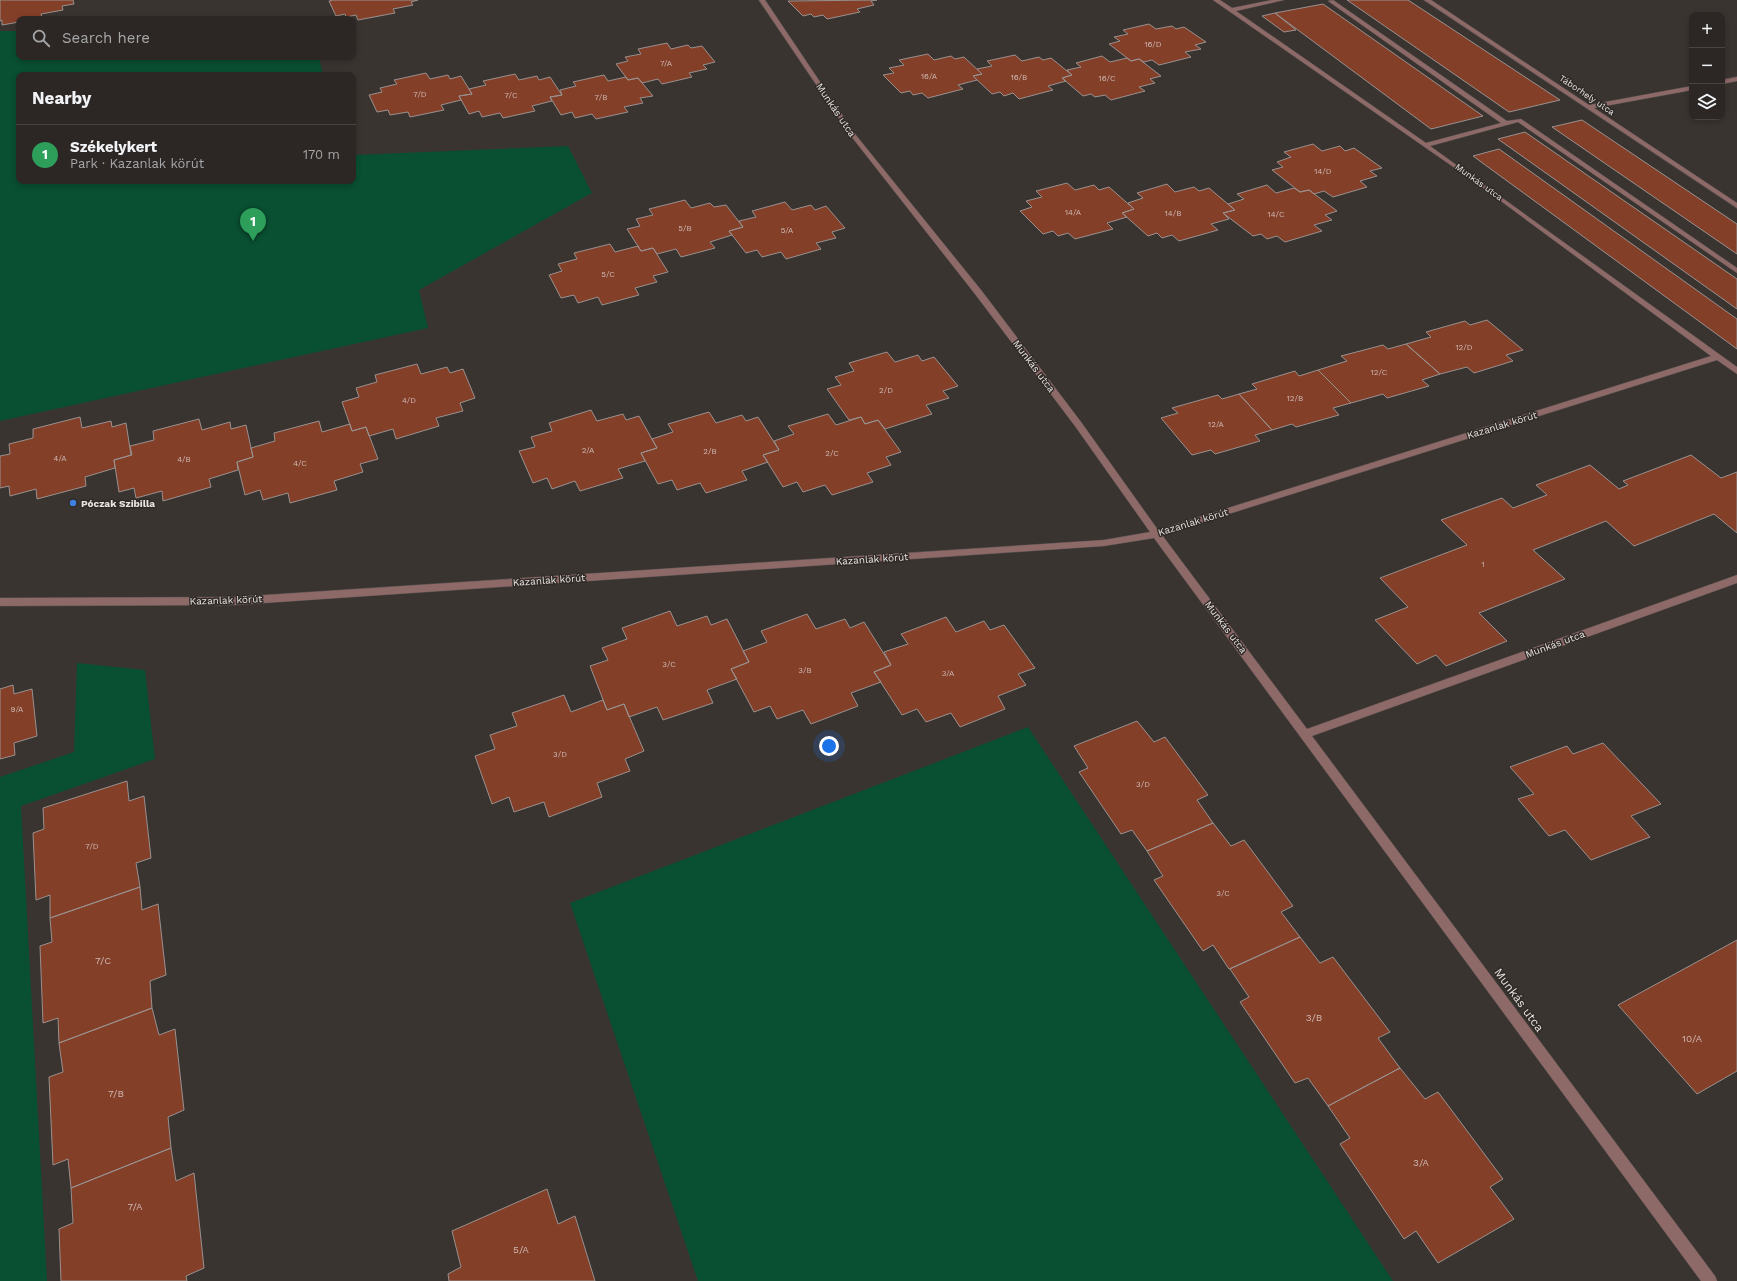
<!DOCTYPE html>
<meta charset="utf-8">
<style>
:root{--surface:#2c2725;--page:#342f2d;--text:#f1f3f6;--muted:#a6a5a7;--line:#484442;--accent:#8bbbb9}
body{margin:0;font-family:"Work Sans",sans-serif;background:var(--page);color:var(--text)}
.controls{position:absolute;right:12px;top:12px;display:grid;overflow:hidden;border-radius:8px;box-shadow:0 2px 6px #0003}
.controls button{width:36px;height:36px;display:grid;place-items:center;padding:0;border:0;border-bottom:1px solid var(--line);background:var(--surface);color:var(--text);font:20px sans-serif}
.you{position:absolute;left:829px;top:746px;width:14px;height:14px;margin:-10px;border:3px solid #fff;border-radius:50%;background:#1a73e8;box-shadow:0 0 0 6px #1a73e833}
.badge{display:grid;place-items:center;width:26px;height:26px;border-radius:50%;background:var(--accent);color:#fff;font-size:13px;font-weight:700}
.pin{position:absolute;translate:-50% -33px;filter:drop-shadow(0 1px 2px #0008)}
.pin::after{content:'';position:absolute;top:21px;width:14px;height:12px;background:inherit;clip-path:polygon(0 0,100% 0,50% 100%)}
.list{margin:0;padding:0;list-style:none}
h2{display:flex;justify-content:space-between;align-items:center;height:52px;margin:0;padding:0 16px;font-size:17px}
h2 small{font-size:13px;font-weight:400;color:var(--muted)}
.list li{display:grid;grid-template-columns:26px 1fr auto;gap:12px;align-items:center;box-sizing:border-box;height:60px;padding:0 16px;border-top:1px solid var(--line)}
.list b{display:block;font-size:15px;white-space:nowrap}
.list p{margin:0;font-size:13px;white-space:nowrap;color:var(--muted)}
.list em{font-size:13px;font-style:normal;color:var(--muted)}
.icon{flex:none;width:22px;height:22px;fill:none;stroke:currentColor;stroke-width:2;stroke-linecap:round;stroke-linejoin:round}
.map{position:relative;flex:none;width:1737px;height:1281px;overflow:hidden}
.search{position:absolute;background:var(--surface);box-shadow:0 2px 6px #0003;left:16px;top:16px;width:340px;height:44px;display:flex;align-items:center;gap:10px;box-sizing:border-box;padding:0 14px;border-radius:8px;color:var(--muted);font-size:15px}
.panel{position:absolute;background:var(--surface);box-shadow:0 2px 6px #0003;left:16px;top:72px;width:340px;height:112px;border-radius:8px}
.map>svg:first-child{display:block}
</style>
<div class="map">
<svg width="1737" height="1281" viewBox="0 0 1737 1281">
<rect width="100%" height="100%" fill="#3a3431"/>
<path fill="#094f31" d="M0,31H19V57H319L323,75H19V181H353V155L568,146L592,193L419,290L428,328L0,421Z
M77,663L145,670L155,759L21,806L47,1281H0V777L74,752Z
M1028,727L1393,1281H698L570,903Z"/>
<path fill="#843f29" stroke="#99918f" d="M0,0H73L74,4L62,6L63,10L41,14L42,17L19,19V22L2,25V20L0,21Z
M333,0H418L411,2L413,5L393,9L395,13L358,20L356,15L346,17L345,14L336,16L329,1Z
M877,0L871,1L874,5L857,9L860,12L827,19L823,15L814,17L811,14L803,16L788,1Z
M1347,0H1408L1560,100L1509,112Z
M1323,4L1483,116L1431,129L1275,13Z
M1275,13L1296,30L1284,32L1262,16Z
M1149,24L1156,29L1172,26L1176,29L1184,27L1206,42L1195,45L1201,49L1185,52L1191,57L1159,65L1152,60L1144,62L1139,59L1131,61L1109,44L1120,41L1114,37L1128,34L1123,30Z
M667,43L671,49L688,45L691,48L702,46L715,62L703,65L707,69L689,73L692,77L662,84L658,79L642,83L638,78L628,80L616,64L628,61L625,57L641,54L638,49Z
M928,54L934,60L951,56L955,59L964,57L982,74L973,76L977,80L958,85L963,89L928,98L922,93L913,95L910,91L901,93L883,75L894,73L889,68L904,65L899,60Z
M1015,55L1022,61L1039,57L1043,60L1051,58L1072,75L1062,78L1066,81L1048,86L1053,90L1019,99L1013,93L1004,96L1000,92L992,94L973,76L982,74L977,69L992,66L987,61Z
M1102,56L1110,62L1127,58L1131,61L1139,59L1161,76L1150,79L1155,83L1139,87L1145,91L1111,100L1105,95L1095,97L1091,94L1083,96L1062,78L1072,75L1067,70L1081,67L1076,63Z
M426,73L430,79L448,75L450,79L461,76L472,94L459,96L461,100L441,105L444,110L410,117L408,112L390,115L388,110L377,112L369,95L382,92L380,88L397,84L394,80Z
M515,74L519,80L537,76L539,80L550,77L562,95L550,97L552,101L532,106L535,111L503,118L500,113L482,117L479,111L469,114L459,96L472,94L469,89L486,85L483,81Z
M604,75L608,81L626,77L628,80L638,78L653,96L640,98L643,103L624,107L628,112L596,119L592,114L575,118L572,112L561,115L550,97L562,95L560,90L576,86L573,82Z
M1582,120L1737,224V254L1552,127Z
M1525,132L1737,279V309L1498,139Z
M1313,144L1322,151L1340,146L1345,151L1354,148L1382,168L1370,171L1377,176L1360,181L1367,187L1333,197L1324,191L1314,194L1309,190L1300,192L1272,170L1283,167L1277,162L1291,157L1284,152Z
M1499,149L1737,319V349L1473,156Z
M1067,183L1075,190L1094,185L1099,190L1109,187L1134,209L1122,213L1127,217L1107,223L1113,229L1075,239L1068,233L1058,236L1053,231L1043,234L1020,211L1032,207L1026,201L1042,197L1036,191Z
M1167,184L1175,192L1194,187L1199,191L1209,188L1235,210L1223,213L1229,219L1211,224L1218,230L1179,241L1172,235L1162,238L1157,233L1148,236L1122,213L1134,209L1128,203L1143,198L1137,193Z
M1267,185L1276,193L1294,188L1300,192L1309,190L1337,211L1325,215L1332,220L1314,225L1322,231L1285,242L1277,236L1267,239L1261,234L1253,236L1223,213L1235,210L1228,204L1244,199L1237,194Z
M685,200L691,208L710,203L714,207L726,205L743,227L729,231L732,235L710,242L715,248L681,257L676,249L657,254L653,248L641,251L627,229L640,226L636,219L653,215L649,209Z
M785,202L792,210L811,205L815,210L826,206L845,228L832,232L836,238L816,243L821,249L786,259L781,252L762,257L757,250L746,253L729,231L743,227L739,221L756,217L752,211Z
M610,244L615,252L638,246L641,251L653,248L668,272L653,276L657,282L635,288L639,295L602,305L598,297L578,303L574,295L561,298L549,275L562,271L558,264L577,259L574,253Z
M1487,320L1523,350L1506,355L1513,361L1474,373L1467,367L1440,374L1406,344L1431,337L1426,332L1465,321L1470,325Z
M1406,344L1440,374L1422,380L1429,386L1387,398L1383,394L1351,403L1318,370L1347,361L1341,356L1383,345L1388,349Z
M887,352L895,362L918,355L922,361L934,357L958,386L943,391L949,398L926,405L932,414L885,429L878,420L865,424L861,417L849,420L827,389L841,385L835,377L854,371L849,363Z
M417,364L421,374L447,367L450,373L463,369L475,398L460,403L463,411L436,418L439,426L396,439L393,429L369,436L366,427L352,431L342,402L359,397L356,388L377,382L375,375Z
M1318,370L1351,403L1333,408L1339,415L1296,427L1292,424L1272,430L1239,394L1257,389L1252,384L1295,371L1299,376Z
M1239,394L1272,430L1255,435L1260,441L1215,454L1211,450L1192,455L1161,418L1178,413L1172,408L1218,395L1222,399Z
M591,410L597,421L623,414L626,420L639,416L657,448L641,453L645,461L618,469L623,478L580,491L575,481L552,489L547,478L533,483L519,451L535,447L531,437L552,431L549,423Z
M709,412L716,423L742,415L746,421L758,417L779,450L763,455L768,462L742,471L747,480L706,493L700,483L677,490L672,480L658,484L641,453L657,448L652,439L673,432L668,424Z
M828,414L836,425L861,417L865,424L878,420L901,452L886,457L891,465L867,473L873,482L832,495L825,485L803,492L797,482L783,487L763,455L779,450L774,441L794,434L788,426Z
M80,417L82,428L111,421L112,427L126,423L131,455L114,460L115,468L85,477L86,486L37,499L36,489L10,496L9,486L0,488V456L10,454L9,444L33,438V429Z
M199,419L202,430L230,422L231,429L246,425L253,457L237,462L238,470L209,479L211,487L163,501L162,491L136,498L134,488L119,492L114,460L132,455L130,446L154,440L153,431Z
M319,421L322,432L350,424L352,431L366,427L378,459L360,464L363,472L334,481L337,490L290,503L288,493L263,500L260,490L245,495L237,462L253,457L251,448L275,441L274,433Z
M1691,455L1721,478L1737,472V533L1714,514L1634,546L1606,521L1533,550L1565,579L1479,613L1507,641L1446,666L1436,655L1417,664L1375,620L1408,607L1380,578L1467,545L1441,520L1502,498L1513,508L1547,495L1536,485L1590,465L1619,489L1628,485L1623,481Z
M670,611L677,626L707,616L711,625L727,619L749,662L731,669L737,679L707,690L713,703L663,720L657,707L629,717L624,704L607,710L590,666L608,660L602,648L627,639L622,628Z
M807,614L816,629L845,619L850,628L864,622L891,665L874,672L881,682L851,693L858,706L811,724L803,710L777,719L770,706L754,712L731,669L749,662L743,651L767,642L761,631Z
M946,617L956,632L984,621L990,630L1004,625L1035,668L1018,674L1026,685L998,696L1005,709L960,727L951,713L926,722L917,709L902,715L874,672L891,665L884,652L908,644L901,634Z
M13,685L14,694L32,689L37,736L14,743L15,755L0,759V689Z
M564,695L571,712L603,700L607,710L624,704L644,751L625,759L630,771L597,783L602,797L549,817L544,802L514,812L509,797L492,804L475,756L495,749L490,735L517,726L512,713Z
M1137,721L1154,742L1165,737L1208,795L1197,800L1213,823L1147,851L1132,830L1121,834L1079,772L1088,768L1074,746Z
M1603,743L1661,804L1631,816L1650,837L1591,860L1565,830L1549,836L1518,799L1534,794L1510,767L1567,746L1573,754Z
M127,781L129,801L144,796L151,858L136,863L140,887L50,918V895L36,900L33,833L44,829L43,808Z
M1213,823L1231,846L1244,840L1293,906L1281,912L1300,937L1229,969L1213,945L1203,951L1154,880L1163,876L1147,851Z
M140,887L142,910L158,904L166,975L150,981L152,1008L59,1043L58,1018L43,1023L40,946L52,942L50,918Z
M1300,937L1320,963L1333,957L1390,1032L1378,1038L1400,1068L1328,1106L1308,1078L1295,1083L1240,1002L1249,997L1230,969Z
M1737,940V1071L1697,1094L1618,1005Z
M152,1008L159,1035L175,1029L184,1110L168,1117L171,1148L71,1188L68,1159L53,1165L49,1077L63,1072L59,1043Z
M1400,1068L1425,1099L1438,1092L1503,1179L1490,1187L1514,1219L1438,1263L1416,1231L1404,1239L1340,1144L1350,1138L1328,1106Z
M171,1148L176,1181L194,1173L204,1268L186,1276L187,1281H61L59,1229L73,1223L71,1188Z
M547,1189L558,1224L575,1216L595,1281H449L448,1274L461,1267L452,1231Z"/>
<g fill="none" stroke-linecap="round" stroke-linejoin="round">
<defs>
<path id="minor" d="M759,0H765L855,134L981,290L1081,422L1158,530L1711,356L1475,182L1213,0H1220L1232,8L1272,0H1284L1236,11L1426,143L1501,123L1328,1L1333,0L1507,121L1521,119L1737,268V273L1518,122L1430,146L1737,367V374L1717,360L1162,535L1307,729L1737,575V583L1312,736L1715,1276L1717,1281H1701L1154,538L1104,546L234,605L0,606V598L234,597L1104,540L1150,532L1075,426L975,294L851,136Z
M1424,0H1431L1589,105L1692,86V90L1594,108L1737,203V208Z
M1737,77V81L1722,84V80Z"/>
</defs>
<use href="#minor" stroke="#56504d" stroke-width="1"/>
<use href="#minor" fill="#8d6968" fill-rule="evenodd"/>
</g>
<circle fill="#3f7fe0" stroke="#302a27" stroke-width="1.5" cx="73" cy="503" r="4"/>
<g text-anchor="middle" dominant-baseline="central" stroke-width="3" stroke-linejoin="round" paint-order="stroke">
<g font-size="8" fill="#cfbbb4">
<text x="1153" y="44">16/D</text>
<text x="666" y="63">7/A</text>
<text x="929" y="76">16/A</text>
<text x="1019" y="77">16/B</text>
<text x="1107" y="78">16/C</text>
<text x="420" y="94">7/D</text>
<text x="511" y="95">7/C</text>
<text x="601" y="97">7/B</text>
<text x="1323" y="171">14/D</text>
<text x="1073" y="212">14/A</text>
<text x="1173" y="213">14/B</text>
<text x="1276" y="214">14/C</text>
<text x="685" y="228">5/B</text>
<text x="787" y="230">5/A</text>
<text x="608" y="274">5/C</text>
<text x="1464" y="347">12/D</text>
<text x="1379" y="372">12/C</text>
<text x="886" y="390">2/D</text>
<text x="1295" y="398">12/B</text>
<text x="409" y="400">4/D</text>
<text x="1216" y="424">12/A</text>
<text x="588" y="450">2/A</text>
<text x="710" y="451">2/B</text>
<text x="832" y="453">2/C</text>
<text x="60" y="458">4/A</text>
<text x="184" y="459">4/B</text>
<text x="300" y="463">4/C</text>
<text x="1483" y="564">1</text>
<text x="669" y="664">3/C</text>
<text x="805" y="670">3/B</text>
<text x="948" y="673">3/A</text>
<text x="17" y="709">9/A</text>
<text x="560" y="754">3/D</text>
<text x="1143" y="784">3/D</text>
<text x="92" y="846">7/D</text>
<text x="1223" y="893">3/C</text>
</g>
<g font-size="9" fill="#e8e4e2" stroke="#302a27">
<text transform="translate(1587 95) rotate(34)">Táborhely utca</text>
<text transform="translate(1479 182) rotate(36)">Munkás utca</text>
</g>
<g font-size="10" fill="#e8e4e2" stroke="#302a27">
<text transform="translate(836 110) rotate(56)">Munkás utca</text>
<text transform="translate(1034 366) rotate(53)">Munkás utca</text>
<text transform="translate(1502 425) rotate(-17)">Kazanlak körút</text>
<text transform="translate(1193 522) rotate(-17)">Kazanlak körút</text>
<text transform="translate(872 559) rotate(-4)">Kazanlak körút</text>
<text transform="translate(549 580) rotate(-4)">Kazanlak körút</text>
<text transform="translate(226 600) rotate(-2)">Kazanlak körút</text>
<text transform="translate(1226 627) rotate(53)">Munkás utca</text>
<text transform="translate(1555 644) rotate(-20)">Munkás utca</text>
</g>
<g font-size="10" font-weight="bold" fill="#e8e4e2" stroke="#302a27" text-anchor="start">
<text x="81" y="503">Póczak Szibilla</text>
</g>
<g font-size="10" fill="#cfbbb4">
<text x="103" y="960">7/C</text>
<text x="1314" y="1017">3/B</text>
<text x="1692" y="1038">10/A</text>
<text x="116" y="1093">7/B</text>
<text x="1421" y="1162">3/A</text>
<text x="135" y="1206">7/A</text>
<text x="521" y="1249">5/A</text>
</g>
<g font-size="12" fill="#e8e4e2" stroke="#302a27">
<text transform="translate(1519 1000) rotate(54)">Munkás utca</text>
</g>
</g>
</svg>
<div class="controls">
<button>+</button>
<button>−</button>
<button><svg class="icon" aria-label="layers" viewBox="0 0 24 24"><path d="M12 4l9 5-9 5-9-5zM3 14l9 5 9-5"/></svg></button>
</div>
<div class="you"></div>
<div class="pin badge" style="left:253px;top:241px;background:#2e9e5b">1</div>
<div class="search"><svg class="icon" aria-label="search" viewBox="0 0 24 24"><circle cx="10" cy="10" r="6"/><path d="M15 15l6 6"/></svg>Search here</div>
<section class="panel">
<h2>Nearby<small></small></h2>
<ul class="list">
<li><span class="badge" style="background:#2e9e5b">1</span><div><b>Székelykert</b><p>Park · Kazanlak körút</p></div><em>170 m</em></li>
</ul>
</section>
</div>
